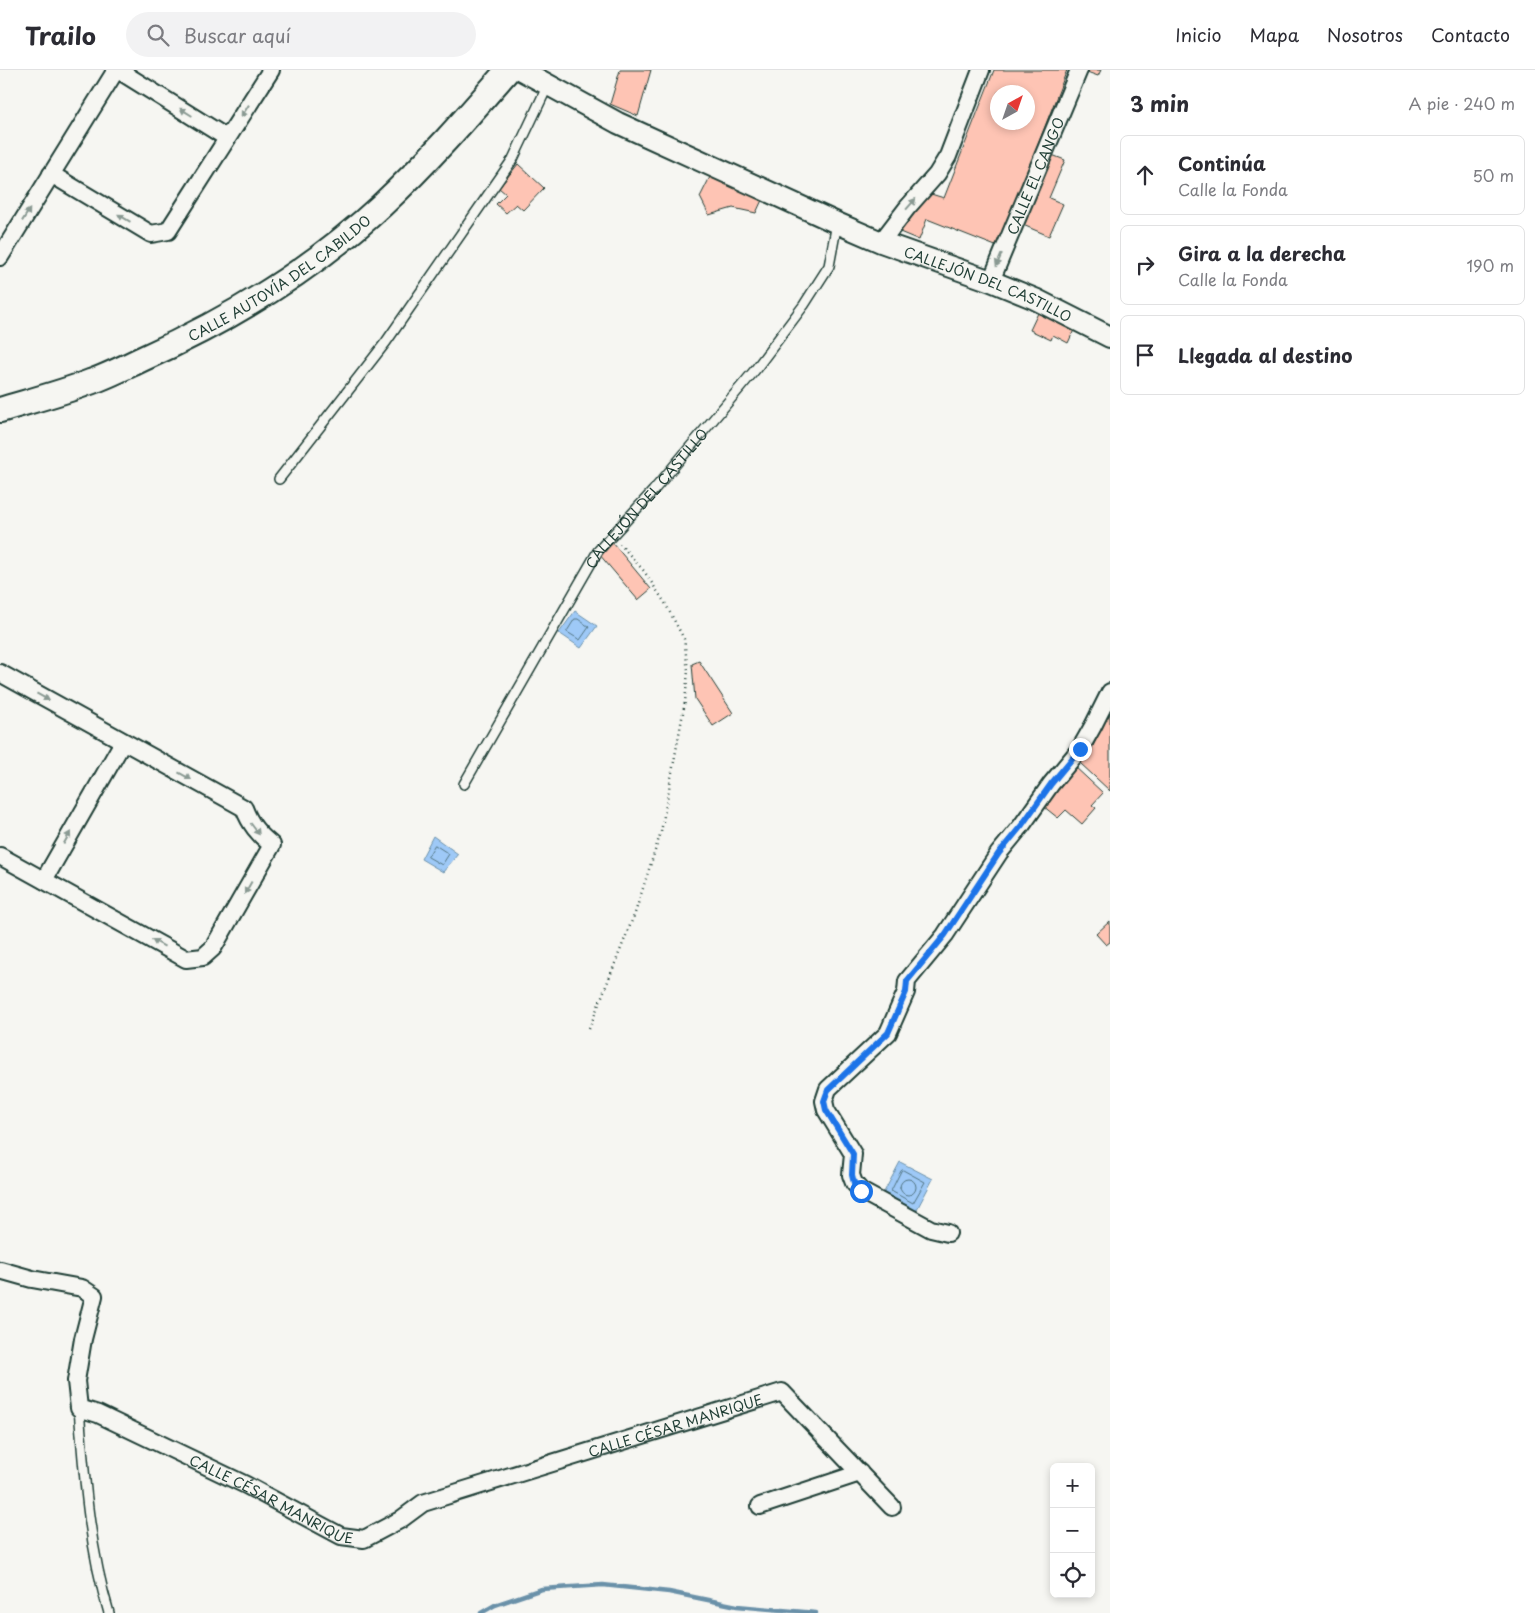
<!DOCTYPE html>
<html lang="es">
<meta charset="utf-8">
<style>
:root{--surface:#fff;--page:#f2f2f3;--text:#2b2b33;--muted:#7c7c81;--line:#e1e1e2}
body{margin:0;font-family:"Playpen Sans",sans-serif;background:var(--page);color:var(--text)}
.controls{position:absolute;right:15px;bottom:15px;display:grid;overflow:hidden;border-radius:8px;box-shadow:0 2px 8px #0003}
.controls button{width:45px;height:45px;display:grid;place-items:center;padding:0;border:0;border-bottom:1px solid var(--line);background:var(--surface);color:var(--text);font:25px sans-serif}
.compass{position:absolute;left:990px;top:15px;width:45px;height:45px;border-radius:50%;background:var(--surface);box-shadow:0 2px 8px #0003;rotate:40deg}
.stop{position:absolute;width:15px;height:15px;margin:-11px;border:4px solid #1a73e8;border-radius:50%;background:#fff}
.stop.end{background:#1a73e8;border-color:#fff;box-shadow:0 1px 5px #0008}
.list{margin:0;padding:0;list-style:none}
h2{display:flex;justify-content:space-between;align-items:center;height:65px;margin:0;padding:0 20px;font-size:21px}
h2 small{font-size:16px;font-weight:400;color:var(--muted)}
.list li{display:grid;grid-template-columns:32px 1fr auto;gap:15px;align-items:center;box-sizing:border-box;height:80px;margin:0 10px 10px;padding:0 10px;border:1px solid var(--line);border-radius:8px}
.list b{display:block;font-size:19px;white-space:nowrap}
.list p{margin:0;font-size:16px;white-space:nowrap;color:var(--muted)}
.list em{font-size:16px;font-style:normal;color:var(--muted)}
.icon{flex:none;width:28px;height:28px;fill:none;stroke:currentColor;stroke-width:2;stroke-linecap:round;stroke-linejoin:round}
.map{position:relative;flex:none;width:1110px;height:1543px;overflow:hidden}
header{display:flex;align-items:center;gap:30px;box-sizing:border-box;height:70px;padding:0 25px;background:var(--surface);border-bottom:1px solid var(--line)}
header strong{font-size:24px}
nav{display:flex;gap:28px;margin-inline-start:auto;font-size:18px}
.search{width:350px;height:45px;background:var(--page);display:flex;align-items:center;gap:12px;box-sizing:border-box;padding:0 18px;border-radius:28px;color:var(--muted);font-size:19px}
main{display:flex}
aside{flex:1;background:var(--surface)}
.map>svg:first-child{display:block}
</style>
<header>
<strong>Trailo</strong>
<div class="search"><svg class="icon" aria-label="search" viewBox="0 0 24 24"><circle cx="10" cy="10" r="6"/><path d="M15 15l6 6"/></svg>Buscar aquí</div>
<nav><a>Inicio</a><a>Mapa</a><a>Nosotros</a><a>Contacto</a></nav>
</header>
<main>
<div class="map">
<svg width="1110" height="1543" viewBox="0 0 1110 1543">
<rect width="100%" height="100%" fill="#f6f6f2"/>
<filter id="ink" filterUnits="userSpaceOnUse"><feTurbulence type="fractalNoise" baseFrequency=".02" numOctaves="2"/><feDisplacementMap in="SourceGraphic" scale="10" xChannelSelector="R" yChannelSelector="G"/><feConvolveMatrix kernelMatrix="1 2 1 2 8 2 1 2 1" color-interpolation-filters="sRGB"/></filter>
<g filter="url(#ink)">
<path fill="#9ec9f7" stroke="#6b91a9" d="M575,541L597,556L581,578L559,563Z
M433,766L458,784L443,802L421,789Z
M900,1092L933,1109L916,1141L883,1124Z"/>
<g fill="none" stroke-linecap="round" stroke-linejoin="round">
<path stroke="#527582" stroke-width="1" d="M575,549H578L589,557L580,570L567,562Z
M435,775L449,784L442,795L428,787Z
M903,1100L925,1112L913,1133L891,1121L901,1101Z
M900 1117a8 8 0 1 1 16 0a8 8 0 1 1-16 0Z"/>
<path stroke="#6b91a9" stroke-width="4.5" d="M481,1543L495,1535L542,1519L603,1515L669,1522L737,1536L816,1543"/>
</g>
<path fill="#fec4b4" stroke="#1f3d34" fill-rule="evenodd" d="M620,0H651L638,46L610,34Z
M994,0H1067L998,177L927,149L919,170L895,160L931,124L944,128ZM998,22H1028V52H998Z
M1087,0H1101L1098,6L1087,2Z
M1052,85L1065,90L1049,128L1063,134L1049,166L1023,155Z
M518,94L544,118L523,140L516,134L506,143L496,134L506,124L499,118Z
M710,107L762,130L756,143L733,138L709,145L700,127Z
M1038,243L1074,260L1068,273L1053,265L1051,270L1030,260Z
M612,472L651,519L638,530L599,484Z
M699,591L733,643L713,656L695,629L692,594Z
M1109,643L1110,644V721L1080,693L1091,680Z
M1073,695L1103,723L1092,735L1096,738L1082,754L1066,740L1058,748L1043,736Z
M1110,851V872L1106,875L1096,864Z"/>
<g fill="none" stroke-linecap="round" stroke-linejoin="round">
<defs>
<g id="service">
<path d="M279,409L386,272L513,89L548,15"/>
<path id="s1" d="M464,714L598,481L653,421L755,300L804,235L829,196L837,153"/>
<path d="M79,1338C84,1406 89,1477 109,1543"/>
</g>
<g id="minor">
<path d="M118,0L227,68"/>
<path d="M51,104L151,164L168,161L271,0"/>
<path d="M881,172L907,138L937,104L948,86L981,0"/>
<path d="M0,187L116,0"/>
<path id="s2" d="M991,211L1079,0"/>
<path d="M0,603L244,738C250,754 258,764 272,775L213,878L203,887L186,889L0,786"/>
<path d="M44,810L123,672"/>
<path d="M948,1163L931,1159L861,1121L854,1113L851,1105L853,1084L826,1040L824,1031L828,1019L888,963L906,922L907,911L945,865L999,783L1022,755L1051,714L1080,679L1093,656L1110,622"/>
<path id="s3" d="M0,1200L32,1209L82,1218L94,1226L83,1269L76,1311L79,1338L98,1344L246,1415L341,1466L364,1469L400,1450L423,1433L782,1322L892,1437"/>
<path d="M760,1436L860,1403"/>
</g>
<g id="tertiary">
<path id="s4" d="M521,0L618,53L837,153L881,172L991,211L1035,229L1110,267"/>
</g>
<g id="secondary">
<path id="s5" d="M0,340C30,331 61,323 90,312C108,306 125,297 142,289C229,250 312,200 382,135C427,93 468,46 508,0"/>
</g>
</defs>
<use href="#service" stroke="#1f3d34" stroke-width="12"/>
<use href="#minor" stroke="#1f3d34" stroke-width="20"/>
<use href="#tertiary" stroke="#1f3d34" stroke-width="24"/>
<use href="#secondary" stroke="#1f3d34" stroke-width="28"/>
<path stroke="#1f3d34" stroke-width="2.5" stroke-dasharray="1 4" stroke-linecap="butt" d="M589,959L635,843L661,762L685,632L688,601L684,569L665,533L644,501L620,474"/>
<use href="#service" stroke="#f6f6f2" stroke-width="9"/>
<use href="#minor" stroke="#f6f6f2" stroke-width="16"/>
<use href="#tertiary" stroke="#f6f6f2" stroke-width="20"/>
<use href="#secondary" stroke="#f6f6f2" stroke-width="24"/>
</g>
<defs><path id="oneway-solid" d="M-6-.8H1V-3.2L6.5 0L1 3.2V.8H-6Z" transform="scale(1.25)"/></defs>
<g fill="#8a9a93">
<use href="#oneway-solid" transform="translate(245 41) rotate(122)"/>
<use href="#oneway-solid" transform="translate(186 42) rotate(-148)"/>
<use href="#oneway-solid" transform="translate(911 134) rotate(-49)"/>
<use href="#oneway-solid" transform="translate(26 145) rotate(-58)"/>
<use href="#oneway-solid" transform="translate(124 148) rotate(-149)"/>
<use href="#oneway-solid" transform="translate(999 190) rotate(113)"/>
<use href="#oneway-solid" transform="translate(43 627) rotate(29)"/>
<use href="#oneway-solid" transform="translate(185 706) rotate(29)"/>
<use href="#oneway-solid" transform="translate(255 759) rotate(53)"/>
<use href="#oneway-solid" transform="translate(67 768) rotate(-61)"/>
<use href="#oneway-solid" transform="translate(248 818) rotate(119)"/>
<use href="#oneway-solid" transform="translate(158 873) rotate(-151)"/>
</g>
</g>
<g fill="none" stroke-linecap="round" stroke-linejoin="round" filter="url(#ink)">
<path stroke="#1a73e8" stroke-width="6" d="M861,1121L854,1113L852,1105L853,1084L826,1040L824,1031L828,1020L888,963L906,922L907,911L945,865L999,783L1022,755L1051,714L1080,679"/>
</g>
<g text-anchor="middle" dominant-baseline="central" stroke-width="4" stroke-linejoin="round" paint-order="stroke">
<g font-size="14" fill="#1f3d34" stroke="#f6f6f2">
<text stroke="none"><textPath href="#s2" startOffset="114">CALLE EL CANGO</textPath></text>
<text stroke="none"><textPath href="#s5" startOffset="311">CALLE AUTOVÍA DEL CABILDO</textPath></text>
<text stroke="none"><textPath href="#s4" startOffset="514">CALLEJÓN DEL CASTILLO</textPath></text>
<text stroke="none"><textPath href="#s1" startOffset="340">CALLEJÓN DEL CASTILLO</textPath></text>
<text stroke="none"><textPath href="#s3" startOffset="861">CALLE CÉSAR MANRIQUE</textPath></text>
<text stroke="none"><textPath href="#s3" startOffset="426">CALLE CÉSAR MANRIQUE</textPath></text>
</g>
</g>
</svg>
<div class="controls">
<button>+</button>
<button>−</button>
<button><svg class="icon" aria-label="locate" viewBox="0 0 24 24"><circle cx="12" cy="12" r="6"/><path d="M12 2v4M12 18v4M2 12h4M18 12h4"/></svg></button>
</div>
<svg class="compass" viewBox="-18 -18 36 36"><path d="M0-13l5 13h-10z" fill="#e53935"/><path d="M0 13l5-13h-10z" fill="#7c7c81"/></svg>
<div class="stop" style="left:861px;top:1121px"></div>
<div class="stop end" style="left:1080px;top:679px"></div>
</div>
<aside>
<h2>3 min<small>A pie · 240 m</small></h2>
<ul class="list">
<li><svg class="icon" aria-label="ahead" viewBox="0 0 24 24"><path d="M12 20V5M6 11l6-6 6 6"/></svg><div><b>Continúa</b><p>Calle la Fonda</p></div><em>50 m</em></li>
<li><svg class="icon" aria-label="right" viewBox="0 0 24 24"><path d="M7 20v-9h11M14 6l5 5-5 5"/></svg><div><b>Gira a la derecha</b><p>Calle la Fonda</p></div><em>190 m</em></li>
<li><svg class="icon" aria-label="arrive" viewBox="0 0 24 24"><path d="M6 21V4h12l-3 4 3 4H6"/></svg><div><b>Llegada al destino</b></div></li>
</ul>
</aside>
</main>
